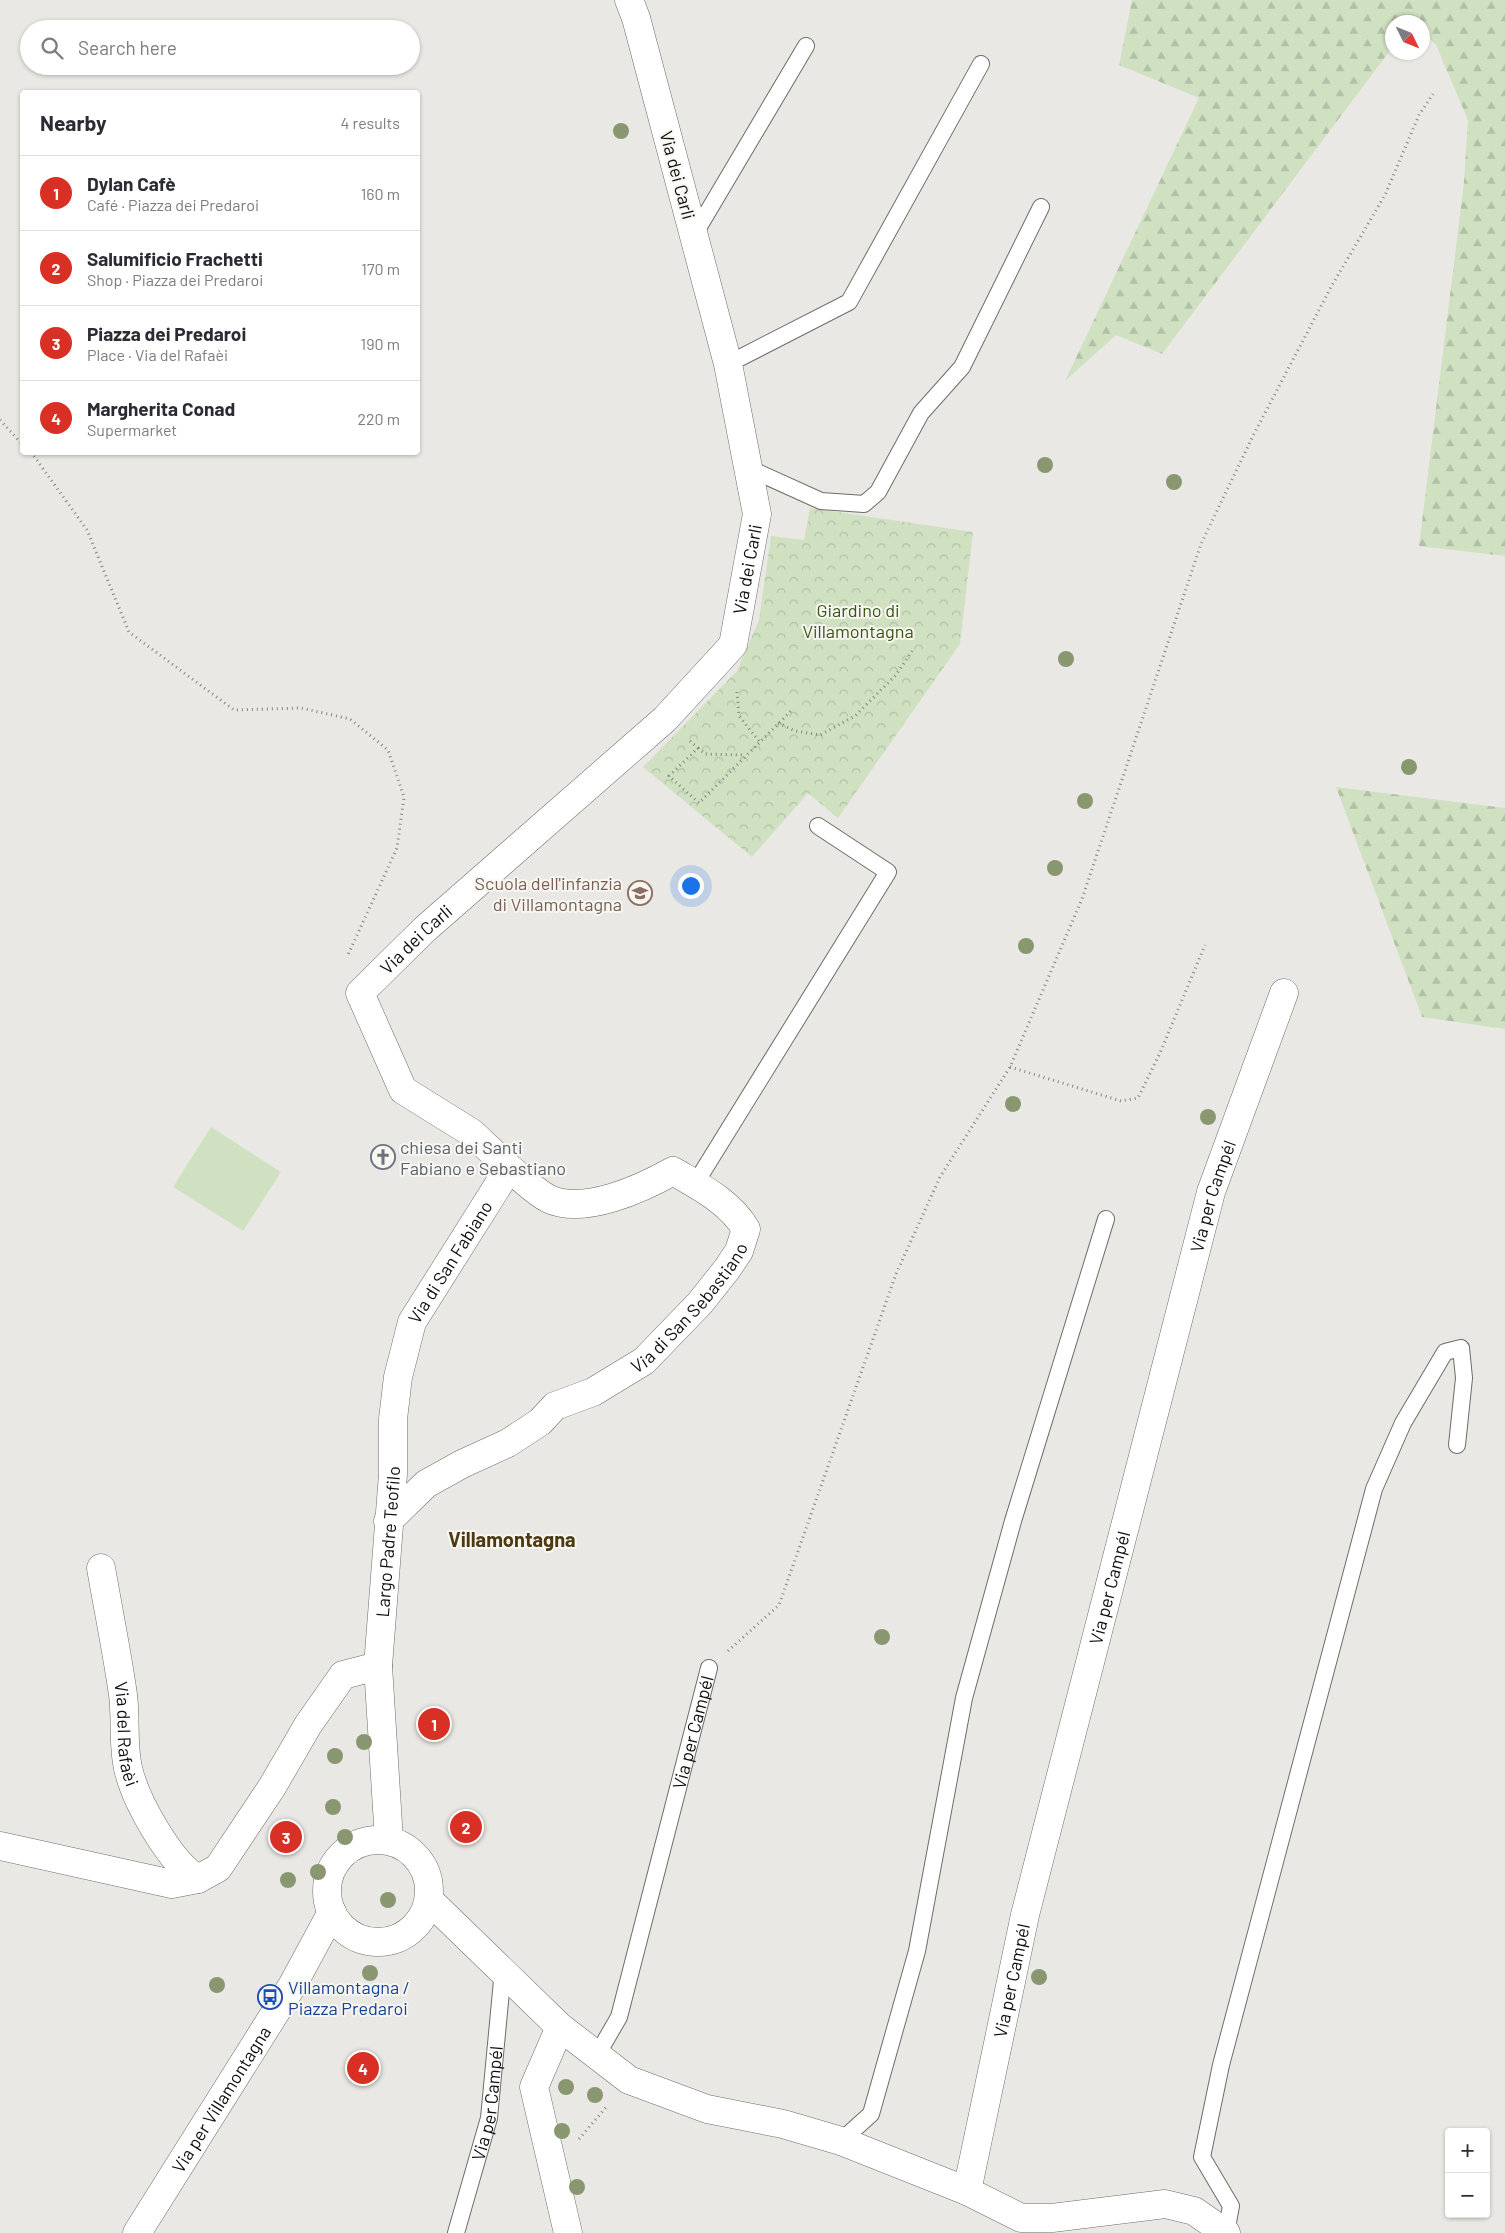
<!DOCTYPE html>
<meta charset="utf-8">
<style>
:root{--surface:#fff;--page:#f2f2f3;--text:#2b2b33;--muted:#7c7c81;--line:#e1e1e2;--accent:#d93025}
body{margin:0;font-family:Barlow,sans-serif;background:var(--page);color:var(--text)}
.controls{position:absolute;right:15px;bottom:15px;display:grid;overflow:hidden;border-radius:5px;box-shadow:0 1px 4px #0004}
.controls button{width:45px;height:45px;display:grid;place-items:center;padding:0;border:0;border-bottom:1px solid var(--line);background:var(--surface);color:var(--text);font:25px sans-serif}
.compass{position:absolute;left:1385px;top:15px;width:45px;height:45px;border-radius:50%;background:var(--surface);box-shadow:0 1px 4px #0004;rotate:133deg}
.you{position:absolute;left:690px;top:885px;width:18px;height:18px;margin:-12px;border:4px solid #fff;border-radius:50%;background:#1a73e8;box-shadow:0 0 0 8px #1a73e833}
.badge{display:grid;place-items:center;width:32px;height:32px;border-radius:50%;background:var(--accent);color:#fff;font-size:16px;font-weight:700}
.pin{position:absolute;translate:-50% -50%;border:2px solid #fff;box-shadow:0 1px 5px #0006}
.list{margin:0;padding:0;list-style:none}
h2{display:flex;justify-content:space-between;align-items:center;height:65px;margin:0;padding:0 20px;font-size:21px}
h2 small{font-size:16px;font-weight:400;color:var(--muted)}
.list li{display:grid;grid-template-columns:32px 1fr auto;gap:15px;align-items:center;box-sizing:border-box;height:75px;padding:0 20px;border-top:1px solid var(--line)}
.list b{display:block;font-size:19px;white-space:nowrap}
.list p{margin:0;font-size:16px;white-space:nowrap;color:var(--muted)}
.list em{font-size:16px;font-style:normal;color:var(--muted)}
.icon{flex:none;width:28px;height:28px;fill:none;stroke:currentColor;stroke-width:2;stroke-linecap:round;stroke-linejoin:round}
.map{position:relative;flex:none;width:1505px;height:2233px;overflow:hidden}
.search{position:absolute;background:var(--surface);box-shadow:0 1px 4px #0004;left:20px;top:20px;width:400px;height:55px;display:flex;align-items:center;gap:12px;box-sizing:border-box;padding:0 18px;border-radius:28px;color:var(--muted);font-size:19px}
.panel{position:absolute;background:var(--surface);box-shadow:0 1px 4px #0004;left:20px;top:90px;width:400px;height:365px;border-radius:5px}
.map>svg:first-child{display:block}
</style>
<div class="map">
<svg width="1505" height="2233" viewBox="0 0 1505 2233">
<defs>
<pattern id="forest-firs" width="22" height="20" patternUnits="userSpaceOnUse" patternTransform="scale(1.25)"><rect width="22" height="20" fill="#d0e1c2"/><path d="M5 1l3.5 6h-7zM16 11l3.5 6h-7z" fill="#b1c0a6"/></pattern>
<pattern id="park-crowns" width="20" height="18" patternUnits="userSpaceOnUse" patternTransform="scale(1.25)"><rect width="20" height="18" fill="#d0e1c2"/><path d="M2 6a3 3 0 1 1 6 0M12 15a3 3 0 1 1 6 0" fill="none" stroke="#b1c0a6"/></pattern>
</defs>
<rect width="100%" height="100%" fill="#eae8e4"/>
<path fill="#d0e1c2" d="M211,1127L281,1172L243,1231L173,1187Z"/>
<path fill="url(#forest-firs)" d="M1132,0H1505V556L1419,546L1464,182L1468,120L1436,45L1423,33L1422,22H1392V48L1162,354L1116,335L1065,381L1199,98L1119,65Z
M1336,787L1505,808V1029L1422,1017Z"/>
<path fill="url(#park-crowns)" d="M810,508L973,532L960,644L838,818L808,793L752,857L643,767L737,671L759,620L771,536L804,540Z"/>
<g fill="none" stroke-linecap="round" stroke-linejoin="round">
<defs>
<g id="service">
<path d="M694,235L806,46"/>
<path d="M728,364L849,302L981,64"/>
<path d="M748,468L821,501L864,504L878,492L921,413L962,367L1041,207"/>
<path d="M695,1184L888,872L818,826"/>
<path id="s1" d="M597,2055L619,2017L709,1668"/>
<path d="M841,2141L871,2114L917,1951L964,1698L1013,1521L1106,1219"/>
<path id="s2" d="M456,2233L489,2118L503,1970"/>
<path d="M1226,2233L1231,2206L1202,2157L1221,2065L1374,1489L1403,1423L1445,1352L1461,1348L1464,1378L1457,1445"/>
</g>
<g id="minor">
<path id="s3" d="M388,1521L426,1484L462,1464L508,1443L540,1422L555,1406L593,1392L644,1361L700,1303L727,1269L739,1251L746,1229C729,1201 700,1187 673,1171C641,1189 584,1215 549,1199C535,1192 521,1177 509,1168"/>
<path id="s4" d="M101,1568C108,1608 116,1648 122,1688C127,1715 122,1742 128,1768C135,1800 170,1863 198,1879"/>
<path id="s5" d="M389,1840L378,1666L393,1474V1419L398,1377L412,1322L509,1168L472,1133L403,1090L360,993L425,929L665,719L733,645L757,514L728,364L636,18L629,0"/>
<path d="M0,1846L172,1884L198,1879L218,1868L272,1787L308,1725L343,1675L378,1666"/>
<path d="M429,1900L560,2027L629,2080L707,2109L783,2124L841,2141L967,2191L1021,2218H1052L1165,2204L1194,2211L1226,2233"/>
<path d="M560,2027L534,2087L568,2233"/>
<path id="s6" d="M967,2191L1025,1915L1211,1192L1284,993"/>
</g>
<g id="tertiary">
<circle cx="378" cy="1891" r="51"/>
<path id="s7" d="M137,2233L292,1986L332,1912"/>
</g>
</defs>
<use href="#service" stroke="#6e6d69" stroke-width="18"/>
<use href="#minor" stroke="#6e6d69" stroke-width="29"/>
<use href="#tertiary" stroke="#6e6d69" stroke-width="29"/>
<path stroke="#868482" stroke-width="3" stroke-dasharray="1 4" stroke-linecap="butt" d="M0,420L22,444
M31,452L87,530L129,632L234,710L301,708L350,719L388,750L404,797L397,848L347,957
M737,692L739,716L759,741
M778,723L795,731L820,735L855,716L896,675L912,651
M690,741L698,748L669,776L699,803L793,709
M698,748L705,754L744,755
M1010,1067L1121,1101L1138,1098L1160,1053L1205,945
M728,1651L779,1605L896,1274L940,1177L1010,1067L1082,899L1201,544L1254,434L1331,287L1385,195L1419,115L1433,94
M579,2139L608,2105"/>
<use href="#service" stroke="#fff" stroke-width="16"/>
<use href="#minor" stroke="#fff" stroke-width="28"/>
<use href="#tertiary" stroke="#fff" stroke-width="28"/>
</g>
<g fill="#889770">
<circle cx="621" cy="131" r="8"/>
<circle cx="1045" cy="465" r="8"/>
<circle cx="1174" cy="482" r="8"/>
<circle cx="1066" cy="659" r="8"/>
<circle cx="1409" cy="767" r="8"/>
<circle cx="1085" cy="801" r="8"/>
<circle cx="1055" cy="868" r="8"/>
<circle cx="1026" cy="946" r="8"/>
<circle cx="1013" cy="1104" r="8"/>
<circle cx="1208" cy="1117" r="8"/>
<circle cx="882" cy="1637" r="8"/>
<circle cx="364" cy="1742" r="8"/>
<circle cx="335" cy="1756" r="8"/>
<circle cx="333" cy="1807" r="8"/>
<circle cx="345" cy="1837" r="8"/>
<circle cx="318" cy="1872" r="8"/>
<circle cx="288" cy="1880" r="8"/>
<circle cx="388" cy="1900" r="8"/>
<circle cx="370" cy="1973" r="8"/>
<circle cx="1039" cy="1977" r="8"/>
<circle cx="217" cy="1985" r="8"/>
<circle cx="566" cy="2087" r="8"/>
<circle cx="595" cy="2095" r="8"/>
<circle cx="562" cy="2131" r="8"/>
<circle cx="577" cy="2187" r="8"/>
</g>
<defs>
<symbol id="school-ring" viewBox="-11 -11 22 22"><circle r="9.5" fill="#f7f6f1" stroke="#8d6e63" stroke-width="1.5"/><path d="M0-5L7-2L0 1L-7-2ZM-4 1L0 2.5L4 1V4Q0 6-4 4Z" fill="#8d6e63"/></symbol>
<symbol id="church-ring" viewBox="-11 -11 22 22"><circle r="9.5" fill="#f7f6f1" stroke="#6b7280" stroke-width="1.5"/><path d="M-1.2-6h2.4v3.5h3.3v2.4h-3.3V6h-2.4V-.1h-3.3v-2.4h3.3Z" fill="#6b7280"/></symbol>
<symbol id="bus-ring" viewBox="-11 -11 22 22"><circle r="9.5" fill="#f7f6f1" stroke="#1a4fb4" stroke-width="1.5"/><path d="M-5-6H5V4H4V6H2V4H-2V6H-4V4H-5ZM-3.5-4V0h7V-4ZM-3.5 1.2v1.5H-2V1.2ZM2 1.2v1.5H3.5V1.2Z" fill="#1a4fb4"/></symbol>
</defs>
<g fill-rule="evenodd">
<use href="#school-ring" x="626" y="879" width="28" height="28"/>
<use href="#church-ring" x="369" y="1143" width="28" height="28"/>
<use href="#bus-ring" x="256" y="1983" width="28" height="28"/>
</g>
<g text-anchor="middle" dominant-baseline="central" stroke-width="4" stroke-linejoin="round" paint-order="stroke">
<g font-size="18" fill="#0f0e0d" stroke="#f7f6f1">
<text transform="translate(678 175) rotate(75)">Via dei Carli</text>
<text stroke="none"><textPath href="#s5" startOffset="1529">Via dei Carli</textPath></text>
<text stroke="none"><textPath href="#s5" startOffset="1019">Via dei Carli</textPath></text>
<text stroke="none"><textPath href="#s6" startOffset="1025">Via per Campél</textPath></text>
<text stroke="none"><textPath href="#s5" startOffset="592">Via di San Fabiano</textPath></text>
<text stroke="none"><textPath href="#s3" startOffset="375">Via di San Sebastiano</textPath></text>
<text stroke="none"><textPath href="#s5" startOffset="299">Largo Padre Teofilo</textPath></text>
<text stroke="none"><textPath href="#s6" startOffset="620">Via per Campél</textPath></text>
<text stroke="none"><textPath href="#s1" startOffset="338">Via per Campél</textPath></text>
<text stroke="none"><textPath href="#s4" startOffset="168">Via del Rafaèi</textPath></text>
<text stroke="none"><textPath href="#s6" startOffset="215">Via per Campél</textPath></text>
<text stroke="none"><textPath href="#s7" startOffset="158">Via per Villamontagna</textPath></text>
<text stroke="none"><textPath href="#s2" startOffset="134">Via per Campél</textPath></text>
</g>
<g font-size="18" fill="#375512" stroke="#f7f6f1">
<text x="858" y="610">Giardino di<tspan x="858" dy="21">Villamontagna</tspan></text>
</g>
<g font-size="18" fill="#785e54" stroke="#f7f6f1" text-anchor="end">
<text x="622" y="883">Scuola dell'infanzia<tspan x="622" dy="21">di Villamontagna</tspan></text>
</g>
<g font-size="18" fill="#5b616d" stroke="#f7f6f1" text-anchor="start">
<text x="400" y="1147">chiesa dei Santi<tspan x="400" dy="21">Fabiano e Sebastiano</tspan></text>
</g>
<g font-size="18" fill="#164399" stroke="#f7f6f1" text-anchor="start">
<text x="288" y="1987">Villamontagna /<tspan x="288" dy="21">Piazza Predaroi</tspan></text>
</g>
<g font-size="20" font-weight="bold" fill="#4c3a13" stroke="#f7f6f1">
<text x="512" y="1539">Villamontagna</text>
</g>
</g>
</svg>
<div class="controls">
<button>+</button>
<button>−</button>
</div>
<svg class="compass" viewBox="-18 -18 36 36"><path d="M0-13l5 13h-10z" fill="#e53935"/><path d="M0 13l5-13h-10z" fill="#7c7c81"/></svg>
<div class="you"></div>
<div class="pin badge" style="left:434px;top:1724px">1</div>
<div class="pin badge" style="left:466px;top:1827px">2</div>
<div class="pin badge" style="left:286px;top:1837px">3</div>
<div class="pin badge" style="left:363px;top:2068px">4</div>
<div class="search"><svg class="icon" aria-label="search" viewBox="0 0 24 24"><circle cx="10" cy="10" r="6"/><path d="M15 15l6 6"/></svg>Search here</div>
<section class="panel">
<h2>Nearby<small>4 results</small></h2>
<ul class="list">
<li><span class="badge">1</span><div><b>Dylan Cafè</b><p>Café · Piazza dei Predaroi</p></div><em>160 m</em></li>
<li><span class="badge">2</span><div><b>Salumificio Frachetti</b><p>Shop · Piazza dei Predaroi</p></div><em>170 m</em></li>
<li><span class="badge">3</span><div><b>Piazza dei Predaroi</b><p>Place · Via del Rafaèi</p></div><em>190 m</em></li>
<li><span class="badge">4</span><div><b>Margherita Conad</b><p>Supermarket</p></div><em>220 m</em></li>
</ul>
</section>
</div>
